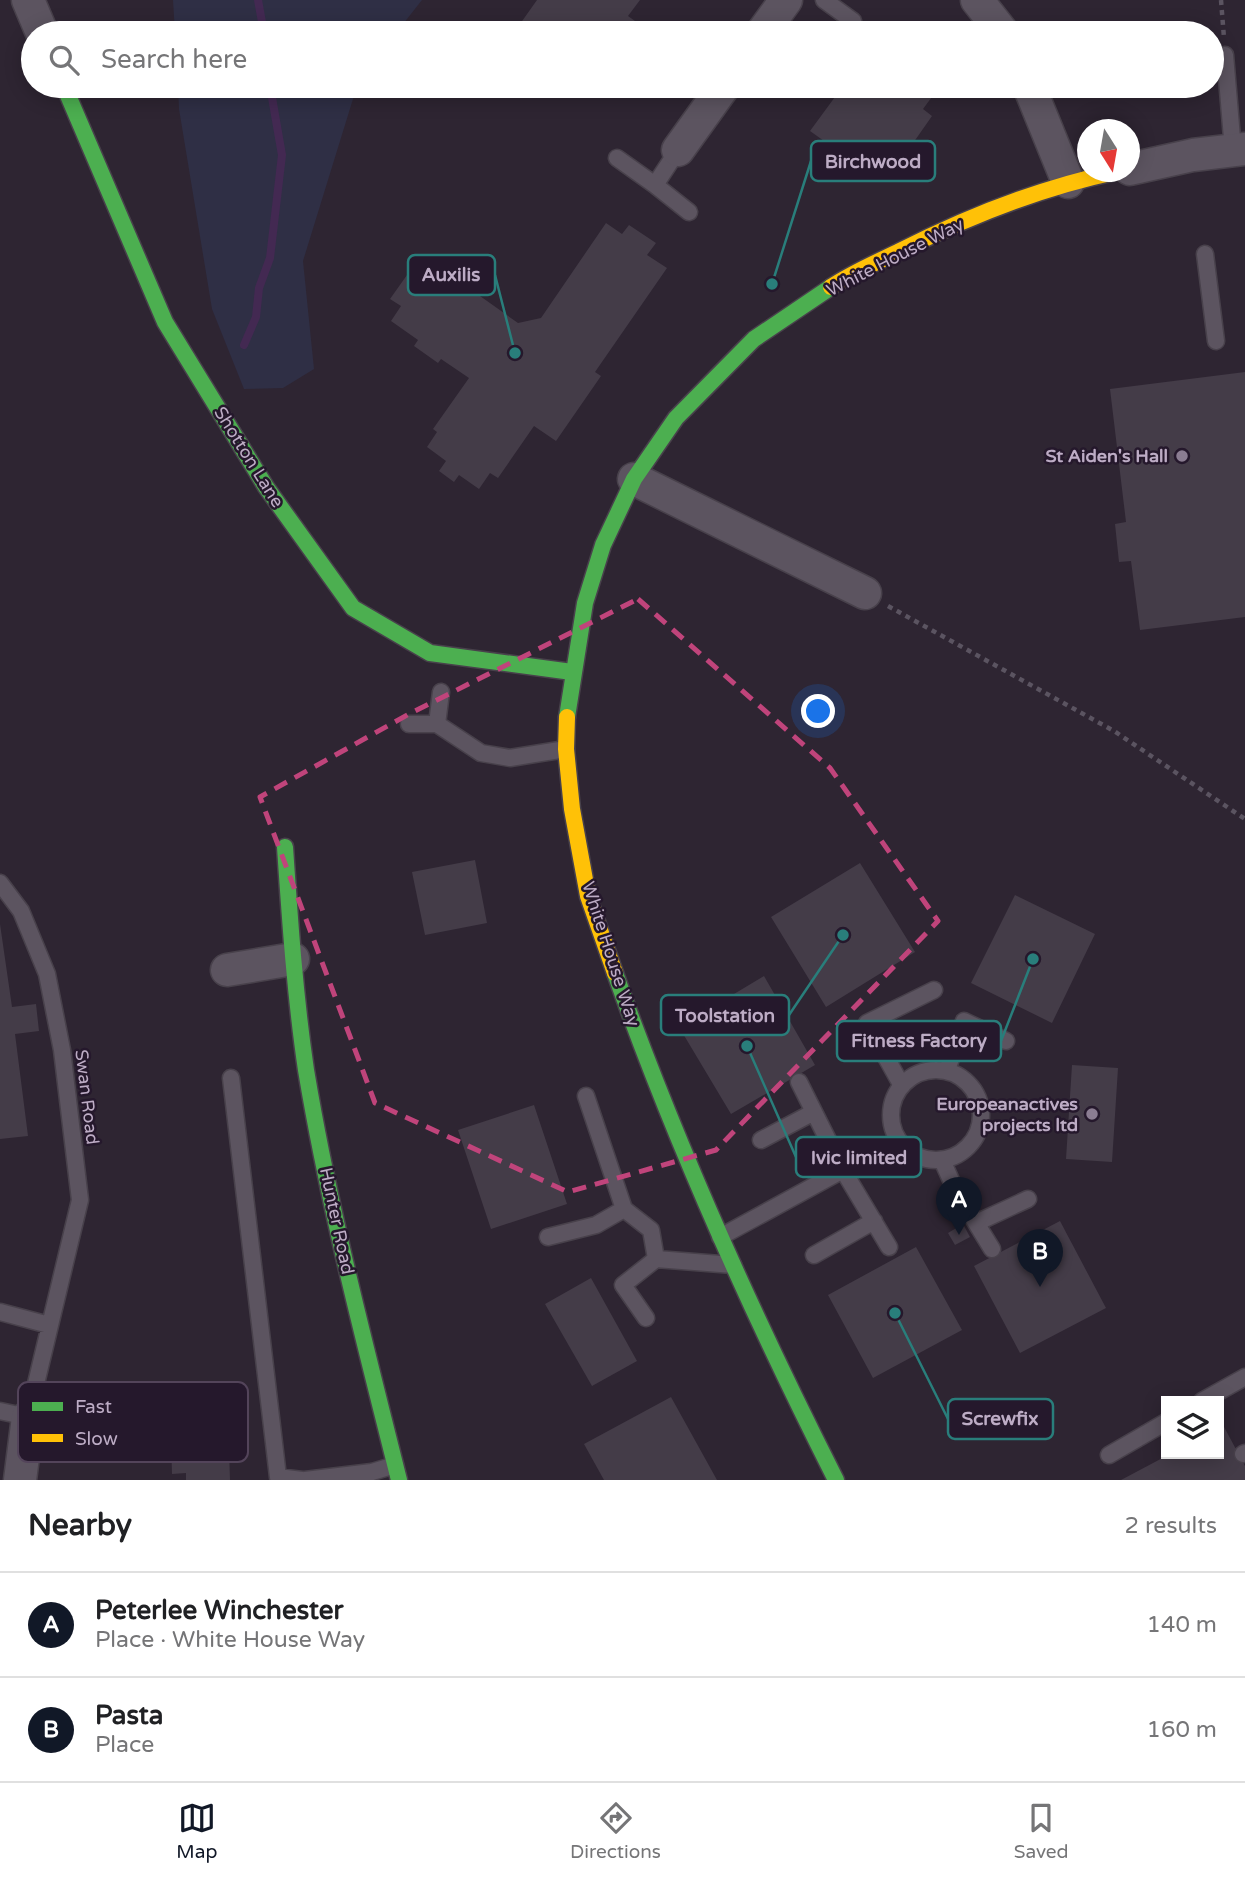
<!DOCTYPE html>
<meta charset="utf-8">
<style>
:root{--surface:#fff;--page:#f2f2f2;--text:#202124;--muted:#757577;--line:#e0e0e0;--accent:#111827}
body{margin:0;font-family:"Varela Round",sans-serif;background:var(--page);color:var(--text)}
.controls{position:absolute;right:21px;bottom:21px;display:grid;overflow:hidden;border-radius:0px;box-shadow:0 4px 18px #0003}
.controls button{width:63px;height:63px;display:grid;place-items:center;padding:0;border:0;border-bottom:2px solid var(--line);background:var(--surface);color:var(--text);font:35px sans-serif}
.compass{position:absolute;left:1077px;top:119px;width:63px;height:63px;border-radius:50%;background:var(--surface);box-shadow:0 4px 18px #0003;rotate:169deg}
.you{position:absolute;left:819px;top:712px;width:24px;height:24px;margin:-18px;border:5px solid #fff;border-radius:50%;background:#1a73e8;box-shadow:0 0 0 10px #1a73e833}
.badge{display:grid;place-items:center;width:46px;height:46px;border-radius:50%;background:var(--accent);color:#fff;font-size:23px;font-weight:700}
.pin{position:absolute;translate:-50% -58px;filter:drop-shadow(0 2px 4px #0008)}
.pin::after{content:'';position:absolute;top:37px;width:24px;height:21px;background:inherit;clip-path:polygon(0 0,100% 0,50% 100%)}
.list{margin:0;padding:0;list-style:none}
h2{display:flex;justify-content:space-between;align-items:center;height:91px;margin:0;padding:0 28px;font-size:30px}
h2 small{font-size:23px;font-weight:400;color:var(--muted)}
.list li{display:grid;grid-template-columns:46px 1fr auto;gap:21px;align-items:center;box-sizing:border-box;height:105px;padding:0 28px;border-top:2px solid var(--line)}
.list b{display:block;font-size:26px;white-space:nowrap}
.list p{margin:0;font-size:23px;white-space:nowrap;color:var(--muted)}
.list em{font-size:23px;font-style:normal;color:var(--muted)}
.icon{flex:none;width:38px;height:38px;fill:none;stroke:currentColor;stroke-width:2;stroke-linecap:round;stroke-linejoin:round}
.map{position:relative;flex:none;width:1245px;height:1480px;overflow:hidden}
.search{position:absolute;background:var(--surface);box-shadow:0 4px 18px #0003;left:21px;right:21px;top:21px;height:77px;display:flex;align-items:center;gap:18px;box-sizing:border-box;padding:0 24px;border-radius:38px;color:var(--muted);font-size:26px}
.sheet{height:301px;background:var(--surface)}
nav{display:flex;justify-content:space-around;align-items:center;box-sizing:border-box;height:98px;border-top:2px solid var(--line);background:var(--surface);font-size:19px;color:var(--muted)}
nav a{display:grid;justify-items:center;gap:4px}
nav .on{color:var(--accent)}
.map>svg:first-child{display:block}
</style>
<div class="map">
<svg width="1245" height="1480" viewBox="0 0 1245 1480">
<rect width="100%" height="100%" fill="#2e2532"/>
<path fill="#2f2f45" d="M173,0H422L396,33H175Z
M178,86H357L303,261L314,369L283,388L244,389L212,309L179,109Z"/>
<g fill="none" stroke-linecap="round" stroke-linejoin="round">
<path stroke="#432952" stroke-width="8" d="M258,0L264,33
M244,345L256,317L259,288L270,258L282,155L270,86"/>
</g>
<path fill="#443c48" d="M537,0H640L628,16L642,26L637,33H534L520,24Z
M843,86H940L923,109L932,116L911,146L903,141L876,178L810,131Z
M606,223L622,234L629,225L656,243L647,255L667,268L595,372L601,376L556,441L534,426L498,478L490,473L479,489L459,475L454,482L439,471L446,461L427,447L437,432L433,429L469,378L441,359L438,363L414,346L418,340L391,321L401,306L390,299L407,275L418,282L432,262L518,323L541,318Z
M1245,372V617L1140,630L1131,561L1119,562L1115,524L1126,522L1110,389Z
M475,860L487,923L425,935L412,872Z
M860,863L915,952L826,1007L771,917Z
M1015,895L1095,934L1052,1023L971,983Z
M0,924L12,1007L36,1004L39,1031L15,1034L28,1136L0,1139Z
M764,976L815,1065L731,1114L679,1027Z
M1072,1065L1118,1068L1112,1162L1066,1159Z
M534,1105L567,1204L491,1229L458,1130Z
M1060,1221L1106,1308L1020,1353L974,1266Z
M963,1224L970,1237L955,1245L948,1233Z
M916,1247L962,1330L873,1378L828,1295Z
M591,1278L637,1361L592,1386L545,1304Z
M227,1389L230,1480H186V1473L172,1474L170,1406H184V1391Z
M671,1397L717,1480H604L584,1444Z
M1223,1425L1245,1466V1480H1121L1170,1454H1219V1428Z"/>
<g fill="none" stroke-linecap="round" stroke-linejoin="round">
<defs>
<path id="lane" d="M824,0L853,21
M1225,55L1233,150
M617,158L655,185L678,150
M655,185L689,212
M1205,254L1216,341
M409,724H437L481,753L510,758L566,749
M437,724L441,692
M0,883L21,911L47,974L62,1050L80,1200L28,1417L0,1411
M891 1115a45 45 0 1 1 90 0a45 45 0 1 1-90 0Z
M947,1070L964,1021L1006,1041
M231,1078L278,1477L302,1480
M799,1082L843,1170L889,1247
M902,1086L867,1023L934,990
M586,1096L624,1209
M761,1140L814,1112
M942,1160L954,1187L992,1249
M976,1223L1028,1199
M548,1237L596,1225L624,1209L651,1230L656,1259L623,1285L646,1318
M720,1237L898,1140
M814,1255L874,1221
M656,1259L733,1265
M0,1312L49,1325
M1202,1401L1245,1377
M1243,1454L1245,1453
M1109,1455L1166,1422
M305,1480L372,1472L395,1465"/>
<path id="street" d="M28,0L42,33
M977,0L1003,33
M762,33L786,0
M1029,86L1068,182
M678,150L724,86
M1130,169L1193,155L1245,149
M634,479L865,593
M227,970L293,959
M20,1480L28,1417"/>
<path id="fast" d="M64,86L165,322L266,487L353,608L430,653L572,672
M567,717L585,603L603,545L634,479L676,418L754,339L831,287
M285,847C290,921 295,996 306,1070C329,1208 365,1344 399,1480
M615,973C677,1147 753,1316 836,1480"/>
<path id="slow" d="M831,287C852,273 875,263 898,252C967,217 1040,188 1115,172
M567,717L566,749L572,809L588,896L615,973"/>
</defs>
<use href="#lane" stroke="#48414b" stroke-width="19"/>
<use href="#street" stroke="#48414b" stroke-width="35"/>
<use href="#fast" stroke="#48414b" stroke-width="19"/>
<use href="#slow" stroke="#48414b" stroke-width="19"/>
<path stroke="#5b5461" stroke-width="4.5" stroke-dasharray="5 5" stroke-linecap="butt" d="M1221,0L1224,38
M888,606L1114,731L1245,819"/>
<use href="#lane" stroke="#5c5460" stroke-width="16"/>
<use href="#street" stroke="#5c5460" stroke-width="32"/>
<use href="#fast" stroke="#4caf50" stroke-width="16"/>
<use href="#slow" stroke="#ffc107" stroke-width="16"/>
</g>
<path fill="none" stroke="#c0447b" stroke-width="5" stroke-dasharray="14 9" stroke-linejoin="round" d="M638,599L830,768L938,921L716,1150L568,1192L375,1103L260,797L409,714Z"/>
<g fill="#8b7d92" stroke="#25182c" stroke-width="2.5">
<circle cx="1182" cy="456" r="7"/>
<circle cx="1092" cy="1114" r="7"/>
</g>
<g text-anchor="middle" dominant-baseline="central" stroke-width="5" stroke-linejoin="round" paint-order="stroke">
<g font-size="18" fill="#bdacc5" stroke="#25182c">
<text transform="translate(895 257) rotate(-27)">White House Way</text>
<text transform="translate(249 457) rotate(58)">Shotton Lane</text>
<text transform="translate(611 954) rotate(72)">White House Way</text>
<text transform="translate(87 1097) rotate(83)">Swan Road</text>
<text transform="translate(337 1221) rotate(78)">Hunter Road</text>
</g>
<g font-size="18" font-weight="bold" fill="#bdacc5" stroke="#25182c" text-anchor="end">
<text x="1168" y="456">St Aiden's Hall</text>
<text x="1078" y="1104">Europeanactives<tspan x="1078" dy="21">projects ltd</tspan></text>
</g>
</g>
<rect x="18" y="1382" width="230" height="80" rx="10" fill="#25182c" stroke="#53445a" stroke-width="2"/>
<rect x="32" y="1402" width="31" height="9" fill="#4caf50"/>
<rect x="32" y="1434" width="31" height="8" fill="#ffc107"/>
<g font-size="19" fill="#bdacc5">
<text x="75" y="1413">Fast</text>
<text x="75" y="1445">Slow</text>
</g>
<path fill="none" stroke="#297e7b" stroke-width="2.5" d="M772 284L811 161M515 353L495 275M843 935L789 1015M1033 959L1001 1041M747 1046L796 1157M895 1313L948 1419"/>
<g fill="#297e7b" stroke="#25182c" stroke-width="2.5">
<circle cx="772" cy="284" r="7"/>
<circle cx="515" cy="353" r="7"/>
<circle cx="843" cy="935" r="7"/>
<circle cx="1033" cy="959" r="7"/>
<circle cx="747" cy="1046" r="7"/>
<circle cx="895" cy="1313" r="7"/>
</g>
<g fill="#25182c" stroke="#297e7b" stroke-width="2.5">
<rect x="811" y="141" width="124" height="40" rx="7"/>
<rect x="408" y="255" width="87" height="40" rx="7"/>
<rect x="661" y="995" width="128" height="40" rx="7"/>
<rect x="837" y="1021" width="164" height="40" rx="7"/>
<rect x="796" y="1137" width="125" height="40" rx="7"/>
<rect x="948" y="1399" width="105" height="40" rx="7"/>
</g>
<g font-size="19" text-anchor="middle" font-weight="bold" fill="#bdacc5">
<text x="873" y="168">Birchwood</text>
<text x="451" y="281">Auxilis</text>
<text x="725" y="1022">Toolstation</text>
<text x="919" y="1047">Fitness Factory</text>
<text x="859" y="1164">Ivic limited</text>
<text x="1000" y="1425">Screwfix</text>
</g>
</svg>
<div class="controls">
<button><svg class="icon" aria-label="layers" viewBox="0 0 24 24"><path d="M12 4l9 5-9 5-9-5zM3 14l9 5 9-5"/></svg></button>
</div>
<svg class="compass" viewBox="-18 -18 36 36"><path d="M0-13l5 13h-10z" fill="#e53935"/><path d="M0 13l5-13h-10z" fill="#757577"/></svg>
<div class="you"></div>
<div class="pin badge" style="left:959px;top:1235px">A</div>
<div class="pin badge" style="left:1040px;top:1287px">B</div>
<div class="search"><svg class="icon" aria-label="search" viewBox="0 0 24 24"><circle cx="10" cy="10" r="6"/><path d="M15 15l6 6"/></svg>Search here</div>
</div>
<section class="sheet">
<h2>Nearby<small>2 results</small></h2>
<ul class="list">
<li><span class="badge">A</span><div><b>Peterlee Winchester</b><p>Place · White House Way</p></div><em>140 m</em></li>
<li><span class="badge">B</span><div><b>Pasta</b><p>Place</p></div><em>160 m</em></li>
</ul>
</section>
<nav>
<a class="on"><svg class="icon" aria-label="map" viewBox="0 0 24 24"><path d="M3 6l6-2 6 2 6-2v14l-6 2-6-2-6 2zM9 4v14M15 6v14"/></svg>Map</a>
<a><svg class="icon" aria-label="directions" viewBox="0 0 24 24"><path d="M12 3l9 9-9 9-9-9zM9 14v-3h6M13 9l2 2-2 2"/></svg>Directions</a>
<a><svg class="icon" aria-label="saved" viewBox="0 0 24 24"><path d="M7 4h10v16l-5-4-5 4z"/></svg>Saved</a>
</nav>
